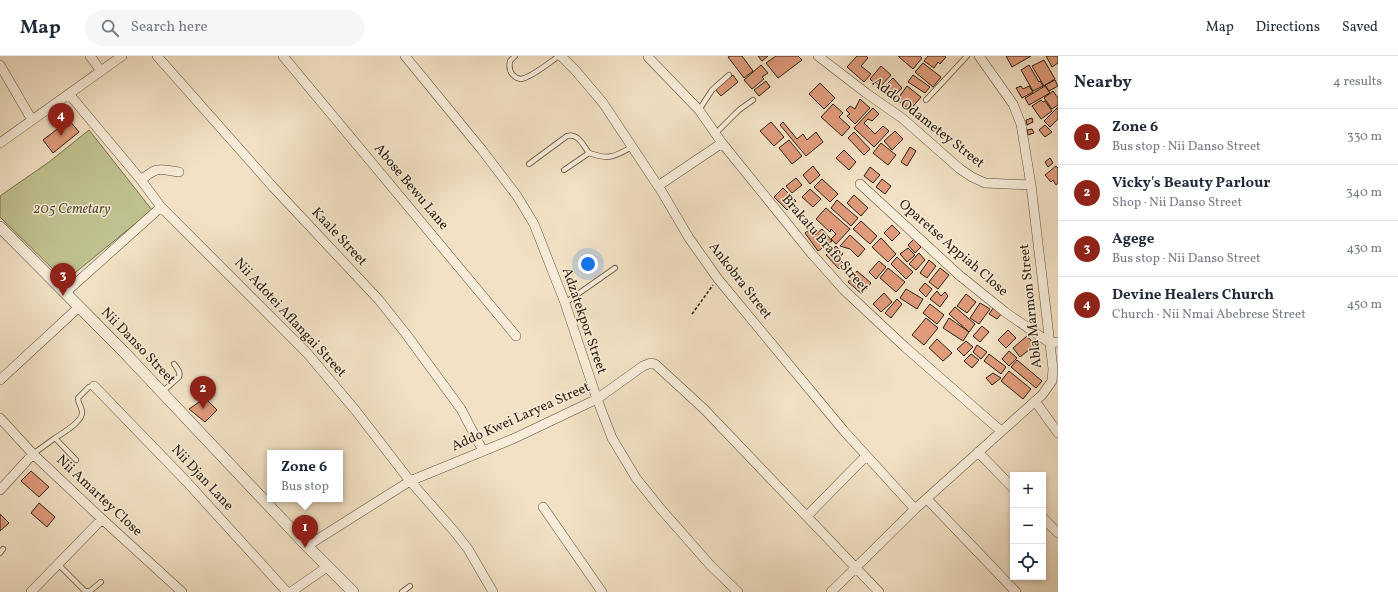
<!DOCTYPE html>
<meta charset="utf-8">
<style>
:root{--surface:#fff;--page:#f6f6f7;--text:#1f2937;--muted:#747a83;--line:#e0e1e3;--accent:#8f2418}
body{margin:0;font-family:Vollkorn,serif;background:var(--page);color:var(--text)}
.controls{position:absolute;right:12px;bottom:12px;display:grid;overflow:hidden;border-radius:0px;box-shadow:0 2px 6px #0003}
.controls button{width:36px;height:36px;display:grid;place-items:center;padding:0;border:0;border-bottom:1px solid var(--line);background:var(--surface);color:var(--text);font:20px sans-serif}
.you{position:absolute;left:588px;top:208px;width:14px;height:14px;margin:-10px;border:3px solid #fff;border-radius:50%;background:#1a73e8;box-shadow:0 0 0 6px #1a73e833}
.badge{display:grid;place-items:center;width:26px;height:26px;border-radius:50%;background:var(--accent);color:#fff;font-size:13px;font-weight:700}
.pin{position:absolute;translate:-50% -33px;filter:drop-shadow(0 1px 2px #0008)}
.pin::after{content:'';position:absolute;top:21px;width:14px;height:12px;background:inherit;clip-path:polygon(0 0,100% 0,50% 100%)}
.popup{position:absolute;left:267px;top:394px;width:76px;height:52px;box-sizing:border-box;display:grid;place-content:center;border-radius:0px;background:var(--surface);filter:drop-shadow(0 1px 3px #0005);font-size:13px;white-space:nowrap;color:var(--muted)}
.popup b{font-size:15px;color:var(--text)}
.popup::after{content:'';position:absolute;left:50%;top:100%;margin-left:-8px;border:8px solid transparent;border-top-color:var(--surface)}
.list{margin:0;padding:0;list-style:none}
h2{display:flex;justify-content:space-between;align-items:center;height:52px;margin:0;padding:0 16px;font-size:17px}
h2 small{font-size:13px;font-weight:400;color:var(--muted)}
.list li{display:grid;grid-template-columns:26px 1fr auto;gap:12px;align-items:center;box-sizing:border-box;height:56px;padding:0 16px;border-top:1px solid var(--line)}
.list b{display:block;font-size:15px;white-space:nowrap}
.list p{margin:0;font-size:13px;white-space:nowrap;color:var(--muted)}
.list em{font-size:13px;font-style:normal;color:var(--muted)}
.icon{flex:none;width:22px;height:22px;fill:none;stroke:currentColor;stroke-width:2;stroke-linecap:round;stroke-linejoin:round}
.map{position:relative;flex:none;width:1058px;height:536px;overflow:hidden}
header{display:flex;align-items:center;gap:24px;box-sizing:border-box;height:56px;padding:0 20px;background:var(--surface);border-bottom:1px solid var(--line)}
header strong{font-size:19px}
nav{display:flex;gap:22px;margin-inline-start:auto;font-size:14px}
.search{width:280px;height:36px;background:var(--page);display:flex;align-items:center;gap:10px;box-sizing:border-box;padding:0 14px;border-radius:22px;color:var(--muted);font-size:15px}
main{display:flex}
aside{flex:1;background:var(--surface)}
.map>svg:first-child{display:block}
</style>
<header>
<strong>Map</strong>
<div class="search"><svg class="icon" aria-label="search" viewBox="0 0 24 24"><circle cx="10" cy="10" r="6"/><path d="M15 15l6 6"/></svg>Search here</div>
<nav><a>Map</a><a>Directions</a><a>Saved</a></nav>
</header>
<main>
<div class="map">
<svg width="1058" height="536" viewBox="0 0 1058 536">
<rect width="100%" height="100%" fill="#f2e1c4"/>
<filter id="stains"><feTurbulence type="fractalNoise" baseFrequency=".005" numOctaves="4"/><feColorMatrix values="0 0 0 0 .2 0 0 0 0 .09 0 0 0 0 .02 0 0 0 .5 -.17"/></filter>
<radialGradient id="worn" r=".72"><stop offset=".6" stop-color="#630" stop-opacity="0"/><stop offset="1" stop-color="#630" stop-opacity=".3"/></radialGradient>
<path fill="#c0c190" stroke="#76704e" d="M89,74L152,154L65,225L0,161V140L49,106Z"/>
<path fill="#df9b7c" stroke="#2d1f0c" d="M730,0H742L753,15L744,22L728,1Z
M758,0H768L762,5Z
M776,0H798L802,4L778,22L766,7Z
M857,0H866L868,2L861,10L871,18L864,26L847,11Z
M898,0H920L922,2L913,13Z
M928,0H944L946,1L940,8L938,6L934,12L924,5Z
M1006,0H1031L1012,11Z
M1046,0H1058V7L1052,11Z
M1044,4L1055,23L1044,30L1032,10Z
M923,7L941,21L933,31L915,16Z
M761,9L768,17L762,21L764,23L752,33L744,24Z
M1029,9L1039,26L1040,25L1043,30L1033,35L1021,14Z
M881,10L891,19L879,32L870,23Z
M733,19L738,26L721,40L715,33Z
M913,19L930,31L925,37L908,26Z
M893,22L902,32L891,43L882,33Z
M1055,24L1058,30L1049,35L1045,29Z
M766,25L770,31L759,40L754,34Z
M820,27L835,42L824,53L809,38Z
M907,30L921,41L910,54L897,44Z
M1021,30L1023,33L1029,30L1033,36L1022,42L1016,32Z
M1045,30L1050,37L1029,49L1025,42Z
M1053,35L1058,42V49L1052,53L1044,42Z
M860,43L870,52L855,68L847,60L850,58L846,54L850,50L855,53Z
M1041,44L1043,46L1045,45L1052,55L1041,63L1032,50Z
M833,48L843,57L839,61L850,71L842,80L821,61Z
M1058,51V63L1050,71L1044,65Z
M873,52L879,58L872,65L868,63L864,67L875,78L883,70L889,75L874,91L854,72Z
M1032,62L1033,66L1027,69L1026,64Z
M69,64L79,76L53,97L43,84Z
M771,66L784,81L774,90L760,75Z
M783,66L797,83L803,78L807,84L816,76L823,86L806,100L780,69Z
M1045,69L1052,76L1045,81L1039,74Z
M1032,73L1034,77L1028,79L1027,74Z
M895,75L903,83L892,94L884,85Z
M854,76L870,93L864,99L848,82Z
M789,84L802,100L792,108L779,92Z
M881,87L896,99L888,109L873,97Z
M910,91L916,95L907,110L901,106Z
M844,94L856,106L849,114L836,102Z
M1050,102L1053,107L1048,111L1045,106Z
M813,110L820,119L810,128L803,119Z
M1056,110L1058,112V127L1056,129L1053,124L1051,126L1045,119Z
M870,111L880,119L873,127L864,120Z
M796,122L802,129L792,137L786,130Z
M822,123L838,138L830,146L814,131Z
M882,123L891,130L885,138L876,131Z
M783,132L796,145L787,154L774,141Z
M810,133L821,143L813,151L802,141Z
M854,139L868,152L861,160L847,147Z
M837,144L858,162L851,170L831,152Z
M826,152L850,173L836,188L831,183L836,178L831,173L830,176L816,163Z
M861,165L877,180L870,188L853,173Z
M892,169L900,177L892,185L884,177Z
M810,173L815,179L822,173L832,185L818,195L805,177Z
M850,179L865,193L858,201L850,193L840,190Z
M881,182L896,198L888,206L872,191Z
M914,183L921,191L915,197L908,189Z
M836,190L843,198L838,202L844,208L839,213L826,199Z
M908,192L915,199L907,206L900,198Z
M919,197L925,204L916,214L909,208Z
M897,201L913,216L906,223L891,208Z
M929,204L936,210L927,222L920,217Z
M879,205L886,211L876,223L869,216Z
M888,212L905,226L896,236L880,222Z
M940,212L949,219L938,233L929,226Z
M857,215L871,227L862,238L848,226Z
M925,227L932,233L926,241L919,234Z
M906,233L923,243L917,253L900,242Z
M937,235L941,240L945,236L948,240L940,251L930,243Z
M884,237L892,246L881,256L873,248Z
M966,238L976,246L967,257L957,250Z
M897,243L902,248L891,262L885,257Z
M980,247L990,253L979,268L970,262Z
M930,248L944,259L937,268L923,257Z
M955,251L975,268L969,276L949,258Z
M994,251L1002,257L997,263L989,258Z
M926,262L938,272L924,289L912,279Z
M949,262L969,276L963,285L943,272Z
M982,270L989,276L980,286L973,280Z
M1008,274L1016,282L1006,292L998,284Z
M1027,280L1035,289L1020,301L1013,292Z
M937,283L952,297L943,305L929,292Z
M966,285L973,291L964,300L957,293Z
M977,289L987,296L981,303L973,296Z
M1009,295L1017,302L1009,310L1002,303Z
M971,298L979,304L972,312L964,305Z
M989,298L1006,311L1001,318L984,305Z
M1017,304L1042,325L1036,332L1011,311Z
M1009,315L1031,333L1023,343L1001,325Z
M993,317L1001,322L992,329L986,322Z
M205,342L217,354L205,366L189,353Z
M31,415L49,431L39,441L21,425Z
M39,447L55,461L47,471L31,457Z
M0,458L9,467L0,475Z"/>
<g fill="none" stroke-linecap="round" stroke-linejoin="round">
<defs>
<path id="service" d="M515,0L510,5C509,10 509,15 513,19C515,21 518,23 521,23C531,22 550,6 559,0
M926,44L967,0
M699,54L712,34L729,19
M716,77L739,54L753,44
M529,108L567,80C578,77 583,89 589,97
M564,114L589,97C610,104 613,101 632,91
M565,247L615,212
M162,336L179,321C181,316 177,312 174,308
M55,382C63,377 84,365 82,355C81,350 78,347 78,342L89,331L94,330
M33,398L55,382L76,404
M0,497L3,493
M58,508L85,535H90L101,526
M402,536L410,530"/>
<path id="minor" d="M90,0L101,15
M157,0L273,131L379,244L406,278L461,353L483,395
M283,0L516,280
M405,0L482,94L517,140L534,168L565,247L597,343L612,382L636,422L660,452L711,510L738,536
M561,0L576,15L603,47L662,136L689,182L718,223L844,375L915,453
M818,0L866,37L902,62L960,113L972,121L985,127L1031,129
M648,1L699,54L722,87L811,197L844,234L905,291L1001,375
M0,9L32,64
M69,38L141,124L161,151L307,297L356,355L410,425L454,475L468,493L493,536
M0,87L122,0
M141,124C158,110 158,113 179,116
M860,128L959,219L1005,256L1050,287L1058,286
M658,130L722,87
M65,237L161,151
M0,324L79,251
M94,330L186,425L287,536
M1035,345L1058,377
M0,362L33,398L102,463L182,536
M978,396L1013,432
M0,434L33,398
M927,443L1016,536
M543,451L602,536
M807,460L866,400
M1043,462L1058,477
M307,490L410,425L515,382L597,343L643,310L651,307L655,308L704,353L879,536
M31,536L102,463
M291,536L327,511
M831,536L915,453L1042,339L1052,325L1053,313L1031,129L1021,68L1013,48L979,0"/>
<path id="tertiary" d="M0,171L124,296L307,490L353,536"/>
</defs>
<use href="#service" stroke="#5e503a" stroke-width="6"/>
<use href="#minor" stroke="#5e503a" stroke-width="10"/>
<use href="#tertiary" stroke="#5e503a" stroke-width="12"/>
<path stroke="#2d1f0c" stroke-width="1.5" stroke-dasharray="3 2" stroke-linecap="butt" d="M692,258L713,229"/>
<use href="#service" stroke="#f7ecd9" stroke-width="4.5"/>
<use href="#minor" stroke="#f7ecd9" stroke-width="9"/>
<use href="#tertiary" stroke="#f7ecd9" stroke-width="11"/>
</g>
<g text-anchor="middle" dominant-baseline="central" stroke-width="3" stroke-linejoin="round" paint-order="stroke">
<g font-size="14" fill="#2d1f0c" stroke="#f7ecd9">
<text transform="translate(928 67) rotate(38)">Addo Odametey Street</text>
<text transform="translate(411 131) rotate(50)">Abose Bewu Lane</text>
<text transform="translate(339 181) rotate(47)">Kaale Street</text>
<text transform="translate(825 188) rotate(49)">Brakatu Brafo Street</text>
<text transform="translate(953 192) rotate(41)">Oparetse Appiah Close</text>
<text transform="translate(740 225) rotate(52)">Ankobra Street</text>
<text transform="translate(1031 250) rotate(-96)">Abla Marmon Street</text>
<text transform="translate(290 262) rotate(47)">Nii Adotei Aflangai Street</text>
<text transform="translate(584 265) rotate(71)">Adzatekpor Street</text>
<text transform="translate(138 290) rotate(46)">Nii Danso Street</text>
<text transform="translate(521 361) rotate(-24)">Addo Kwei Laryea Street</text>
<text transform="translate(202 422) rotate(47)">Nii Djan Lane</text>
<text transform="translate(99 440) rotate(43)">Nii Amartey Close</text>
</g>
<g font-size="14" font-style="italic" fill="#595034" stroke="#f7ecd9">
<text x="72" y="153">205 Cemetary</text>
</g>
</g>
<rect width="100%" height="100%" filter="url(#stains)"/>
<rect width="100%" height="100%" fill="url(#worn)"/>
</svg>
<div class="controls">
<button>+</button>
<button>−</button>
<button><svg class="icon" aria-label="locate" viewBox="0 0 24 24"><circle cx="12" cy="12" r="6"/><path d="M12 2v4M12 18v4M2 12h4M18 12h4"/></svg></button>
</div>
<div class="you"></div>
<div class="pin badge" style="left:305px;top:492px">1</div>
<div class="popup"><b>Zone 6</b>Bus stop</div>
<div class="pin badge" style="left:203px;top:353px">2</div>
<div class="pin badge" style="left:63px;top:240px">3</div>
<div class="pin badge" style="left:61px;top:80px">4</div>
</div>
<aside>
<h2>Nearby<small>4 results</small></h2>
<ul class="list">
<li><span class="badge">1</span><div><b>Zone 6</b><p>Bus stop · Nii Danso Street</p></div><em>330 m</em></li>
<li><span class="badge">2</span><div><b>Vicky's Beauty Parlour</b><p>Shop · Nii Danso Street</p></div><em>340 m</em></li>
<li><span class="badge">3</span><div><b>Agege</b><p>Bus stop · Nii Danso Street</p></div><em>430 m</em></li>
<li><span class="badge">4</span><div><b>Devine Healers Church</b><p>Church · Nii Nmai Abebrese Street</p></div><em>450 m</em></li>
</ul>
</aside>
</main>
